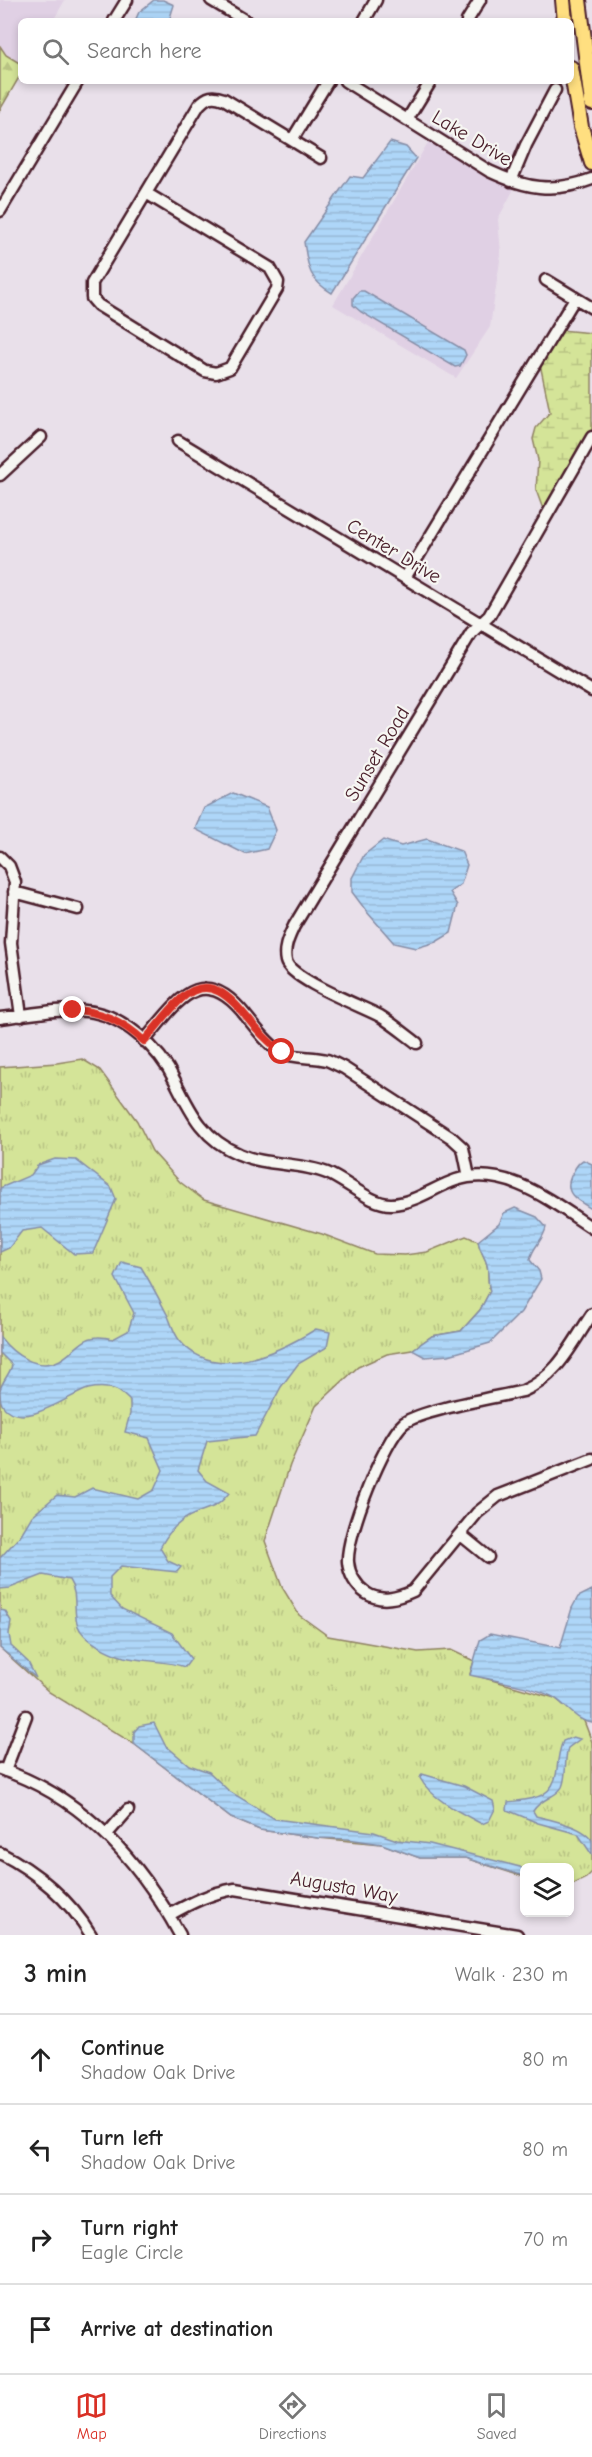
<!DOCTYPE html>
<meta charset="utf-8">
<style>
:root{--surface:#fff;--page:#f2f2f2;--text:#222;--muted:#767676;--line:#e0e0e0;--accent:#d93025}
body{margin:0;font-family:"Comic Neue",sans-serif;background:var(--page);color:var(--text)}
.controls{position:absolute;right:18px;bottom:18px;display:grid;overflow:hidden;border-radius:9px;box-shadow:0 3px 9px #0003}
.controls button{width:54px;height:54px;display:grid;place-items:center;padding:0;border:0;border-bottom:2px solid var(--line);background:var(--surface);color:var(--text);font:30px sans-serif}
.stop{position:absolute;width:18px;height:18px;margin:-14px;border:4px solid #d93025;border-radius:50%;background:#fff}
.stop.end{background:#d93025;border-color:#fff;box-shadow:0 2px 6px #0008}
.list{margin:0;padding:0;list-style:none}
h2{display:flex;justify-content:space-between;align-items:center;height:78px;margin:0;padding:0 24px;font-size:26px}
h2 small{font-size:20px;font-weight:400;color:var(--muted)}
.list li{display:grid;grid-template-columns:39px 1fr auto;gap:18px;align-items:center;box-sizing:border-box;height:90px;padding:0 24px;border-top:2px solid var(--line)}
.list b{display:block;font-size:22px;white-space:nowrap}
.list p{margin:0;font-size:20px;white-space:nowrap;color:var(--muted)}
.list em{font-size:20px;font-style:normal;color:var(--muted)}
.icon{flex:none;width:33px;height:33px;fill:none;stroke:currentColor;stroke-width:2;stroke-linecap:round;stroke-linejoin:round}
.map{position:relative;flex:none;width:592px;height:1935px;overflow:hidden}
.search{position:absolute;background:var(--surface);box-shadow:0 3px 9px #0003;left:18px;right:18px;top:18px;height:66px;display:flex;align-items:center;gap:15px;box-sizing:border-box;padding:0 21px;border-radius:9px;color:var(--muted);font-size:22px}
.sheet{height:438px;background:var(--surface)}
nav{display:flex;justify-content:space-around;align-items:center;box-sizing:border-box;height:84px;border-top:2px solid var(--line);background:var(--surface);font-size:16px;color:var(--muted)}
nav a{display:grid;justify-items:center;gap:3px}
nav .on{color:var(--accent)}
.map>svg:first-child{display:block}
</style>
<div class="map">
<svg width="592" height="1935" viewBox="0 0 592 1935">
<defs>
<pattern id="grass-tufts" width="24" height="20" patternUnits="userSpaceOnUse" patternTransform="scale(1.5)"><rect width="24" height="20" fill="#d4e498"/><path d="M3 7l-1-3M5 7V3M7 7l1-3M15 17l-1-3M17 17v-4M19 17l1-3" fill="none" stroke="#b8c383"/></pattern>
<pattern id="forest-firs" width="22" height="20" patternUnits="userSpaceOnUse" patternTransform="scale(1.5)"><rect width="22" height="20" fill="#d4e498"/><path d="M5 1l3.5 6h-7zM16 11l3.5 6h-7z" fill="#b8c383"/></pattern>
<pattern id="wetland-marsh" width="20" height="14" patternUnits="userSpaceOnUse" patternTransform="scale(1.5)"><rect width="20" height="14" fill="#d4e498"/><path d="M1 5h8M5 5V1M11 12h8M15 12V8" fill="none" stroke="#b8c383"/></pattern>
<pattern id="water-rules" width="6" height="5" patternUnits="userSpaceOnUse" patternTransform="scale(1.5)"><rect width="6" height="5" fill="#aed6f8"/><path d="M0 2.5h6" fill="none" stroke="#97b7d5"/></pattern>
</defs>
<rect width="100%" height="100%" fill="#e9e0ea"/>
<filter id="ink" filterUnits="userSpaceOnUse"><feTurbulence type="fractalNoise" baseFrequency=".0167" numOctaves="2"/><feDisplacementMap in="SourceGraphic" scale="12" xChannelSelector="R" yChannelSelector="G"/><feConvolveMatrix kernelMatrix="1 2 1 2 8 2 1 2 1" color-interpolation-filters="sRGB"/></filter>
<g filter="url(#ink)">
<path fill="#e0d0e4" d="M0,0H65L53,21H21V64L6,55L0,46Z
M430,139L486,175L515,187L498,219L501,254L490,327L456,378L333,305Z"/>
<path fill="url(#grass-tufts)" stroke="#8f8262" stroke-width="1.5" d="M82,1059L100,1070L137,1121L152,1151L180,1182L204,1200L322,1234L375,1254L405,1255L427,1252L466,1236L478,1241C480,1253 485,1256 487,1265C489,1273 487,1281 490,1291L480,1310L461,1331L432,1336L412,1350L387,1354L358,1367L316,1406L290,1465L265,1541L282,1587L299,1615L328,1636L418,1652L451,1650L474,1661L470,1674L555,1698L584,1721L592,1742V1872L586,1878L570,1886V1868H524V1877L465,1858H420L382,1844L318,1838L260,1830L231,1818L134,1744L49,1692L0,1648V1067L57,1063Z"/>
<path fill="url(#forest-firs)" stroke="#8f8262" stroke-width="1.5" d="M0,46L6,55L21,64V74L0,110Z"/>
<path fill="url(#wetland-marsh)" stroke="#8f8262" stroke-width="1.5" d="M560,330L592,333V429L544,512L536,490L538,460L533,439L536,428L550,412L540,364Z"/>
<path fill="url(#water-rules)" stroke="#868da6" stroke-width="1.5" d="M154,0H163L174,5L169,21H135L139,12Z
M390,142L406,147L416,158L332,293C309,280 308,268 304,242L350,176L363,178Z
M359,291H364L464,350L466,355L460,366L455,367L361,312L353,305V298Z
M233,793L267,807L276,830L267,849L245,854L195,829L204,808Z
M427,839L461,851L467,865L461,884L450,892L458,905L451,933L436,942L416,948L394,943L367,912L352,892V878L364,855L383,840L401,846Z
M55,1159L76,1160L111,1187L116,1199L93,1253L74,1254L42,1228L22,1231L9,1248L0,1252V1188L31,1175L38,1165Z
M583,1160L592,1164V1209C578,1201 563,1194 571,1176C575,1169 576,1164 583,1160Z
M515,1208L537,1217L546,1227C544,1240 532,1247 530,1260L539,1271L541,1279L521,1312L490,1343L449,1355L425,1357L412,1350L432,1336L461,1331L480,1310L490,1291C487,1281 489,1273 487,1265C485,1256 480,1253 478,1241L499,1224L504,1213Z
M122,1262L141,1267C151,1283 159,1299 168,1316C171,1323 174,1334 180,1341C215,1383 279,1352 316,1329L330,1332L327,1347L298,1364L281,1387L255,1436L207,1441L198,1470L207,1481L229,1493C217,1508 213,1506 197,1513C180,1519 168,1532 160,1548L168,1561L181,1567L177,1572L121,1566L110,1577V1596L122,1609L172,1633L191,1659L185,1667C164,1660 145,1662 124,1657C110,1653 84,1641 78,1626C72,1611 79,1595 69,1580L43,1575L10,1588L0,1589V1558L20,1536L32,1516L57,1495L75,1497L92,1488L138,1499L154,1490L163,1470L149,1438L125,1432L130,1414V1401C123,1394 117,1388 107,1388C101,1387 93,1388 88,1389C67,1396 28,1427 7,1410C0,1405 0,1398 0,1390C2,1381 10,1374 12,1365L0,1353V1337C13,1354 37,1372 60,1360C81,1348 82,1331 113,1339L128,1331L134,1313L115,1277Z
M592,1590V1723C574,1720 567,1705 553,1697C530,1685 495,1681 470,1675L480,1640L490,1634L560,1648L572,1608L578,1597Z
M0,1610L5,1611L11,1621L9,1634L11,1646L28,1662L36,1678L0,1648Z
M154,1723L165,1745L189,1765L209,1772L229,1791L275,1819L374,1832L397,1840L430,1844L520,1867L524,1870V1876L465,1858H420L382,1844L348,1839L318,1838L260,1830L231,1818L134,1744V1732L139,1726Z
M573,1737L580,1739L568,1748C564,1760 567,1776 562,1787C556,1798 542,1797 533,1811L536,1816C548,1819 587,1827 592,1841C592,1844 592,1851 592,1855L578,1834L538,1823L507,1810L508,1802C533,1799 554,1799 557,1769C558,1758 559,1750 563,1741Z
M422,1774L464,1786L493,1801L495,1809L489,1821L482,1824C461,1813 431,1799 420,1778Z"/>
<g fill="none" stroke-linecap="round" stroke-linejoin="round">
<defs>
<path id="minor" d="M211,0L246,21
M114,21L127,0
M364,21L376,0
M467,21L480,0
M345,81L489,171C525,188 553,194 592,179
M407,120L431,81
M292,140L328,81
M511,181L526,145L555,90
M146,193L270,268L278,282L277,289L230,368L216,373L205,371L98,305L92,298V283L199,105C207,96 213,95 224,99L321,158
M0,211L78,81
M546,280L592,308
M178,441L592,691
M0,475L41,437
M405,578L575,298
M0,857L9,866L15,882L11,943L21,1016
M14,892L78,909
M0,1018C28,1015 58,1008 86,1011C123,1014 160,1049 175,1081C191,1113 204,1140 239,1154C266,1166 299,1162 327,1173C347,1181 371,1205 392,1204C414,1203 435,1187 456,1180C506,1164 552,1202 592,1228
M144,1041C177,1003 201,959 246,1016C256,1028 267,1044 281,1052C295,1059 312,1056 327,1060C332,1062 338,1065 344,1068L452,1138L463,1148L469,1177
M417,1043C405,1034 393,1024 380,1016C361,1006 290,979 286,961C283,948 289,937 294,926L471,633L489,616L592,437
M592,1314C572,1344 557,1377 523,1391C498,1397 421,1410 404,1423C384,1440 346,1535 348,1562C349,1574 356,1586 366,1593C381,1603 398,1598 413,1591L477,1513L498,1496L592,1459
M461,1535L488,1557
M0,1769C82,1796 140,1861 180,1935
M5,1771L26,1716
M107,1834L128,1810
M0,1853C36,1871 70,1900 91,1935
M169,1915C191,1903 210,1893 235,1889L517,1935"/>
<path id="major" d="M563,0L565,21
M579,0L592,103
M571,68L581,127L592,163"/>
</defs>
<use href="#minor" stroke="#4a1f2b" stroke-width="15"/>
<use href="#major" stroke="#4a1f2b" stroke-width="18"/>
<use href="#minor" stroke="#f6f6f2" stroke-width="10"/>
<use href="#major" stroke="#ffdf80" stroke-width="14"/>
</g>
</g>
<g fill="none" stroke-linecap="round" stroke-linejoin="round" filter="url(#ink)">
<path stroke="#d93025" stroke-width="8" d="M73,1010C102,1011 123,1022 144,1041C156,1028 167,1012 181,999C213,970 235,1004 255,1027C263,1036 272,1045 282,1052"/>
</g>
<g text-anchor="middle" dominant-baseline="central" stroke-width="4.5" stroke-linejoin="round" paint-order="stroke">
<g font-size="20" fill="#4a1f2b" stroke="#f6f6f2">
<text transform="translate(472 138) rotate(31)">Lake Drive</text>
<text transform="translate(394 551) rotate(31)">Center Drive</text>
<text transform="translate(377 754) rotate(-59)">Sunset Road</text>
<text transform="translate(344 1887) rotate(10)">Augusta Way</text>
</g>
</g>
</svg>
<div class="controls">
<button><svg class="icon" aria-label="layers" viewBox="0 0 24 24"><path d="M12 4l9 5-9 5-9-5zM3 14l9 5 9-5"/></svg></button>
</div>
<div class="stop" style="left:282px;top:1052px"></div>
<div class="stop end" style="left:73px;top:1010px"></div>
<div class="search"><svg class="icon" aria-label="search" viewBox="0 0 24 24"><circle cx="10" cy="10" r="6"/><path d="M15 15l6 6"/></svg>Search here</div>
</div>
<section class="sheet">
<h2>3 min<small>Walk · 230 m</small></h2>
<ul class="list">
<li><svg class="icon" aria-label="ahead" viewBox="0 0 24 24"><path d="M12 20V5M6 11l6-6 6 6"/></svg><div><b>Continue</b><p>Shadow Oak Drive</p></div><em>80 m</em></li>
<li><svg class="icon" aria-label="left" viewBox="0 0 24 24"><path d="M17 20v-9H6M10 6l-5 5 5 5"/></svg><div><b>Turn left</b><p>Shadow Oak Drive</p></div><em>80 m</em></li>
<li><svg class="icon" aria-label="right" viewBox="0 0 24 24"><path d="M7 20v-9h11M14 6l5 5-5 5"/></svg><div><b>Turn right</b><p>Eagle Circle</p></div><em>70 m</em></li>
<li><svg class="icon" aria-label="arrive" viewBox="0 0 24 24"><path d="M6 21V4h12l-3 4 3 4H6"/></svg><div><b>Arrive at destination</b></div></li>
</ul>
</section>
<nav>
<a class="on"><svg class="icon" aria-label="map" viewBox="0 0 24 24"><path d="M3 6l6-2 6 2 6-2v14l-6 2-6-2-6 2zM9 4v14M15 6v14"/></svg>Map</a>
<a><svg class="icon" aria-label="directions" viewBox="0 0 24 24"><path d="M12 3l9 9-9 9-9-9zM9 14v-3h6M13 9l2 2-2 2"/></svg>Directions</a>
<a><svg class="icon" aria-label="saved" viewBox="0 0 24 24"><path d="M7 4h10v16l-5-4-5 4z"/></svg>Saved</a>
</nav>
